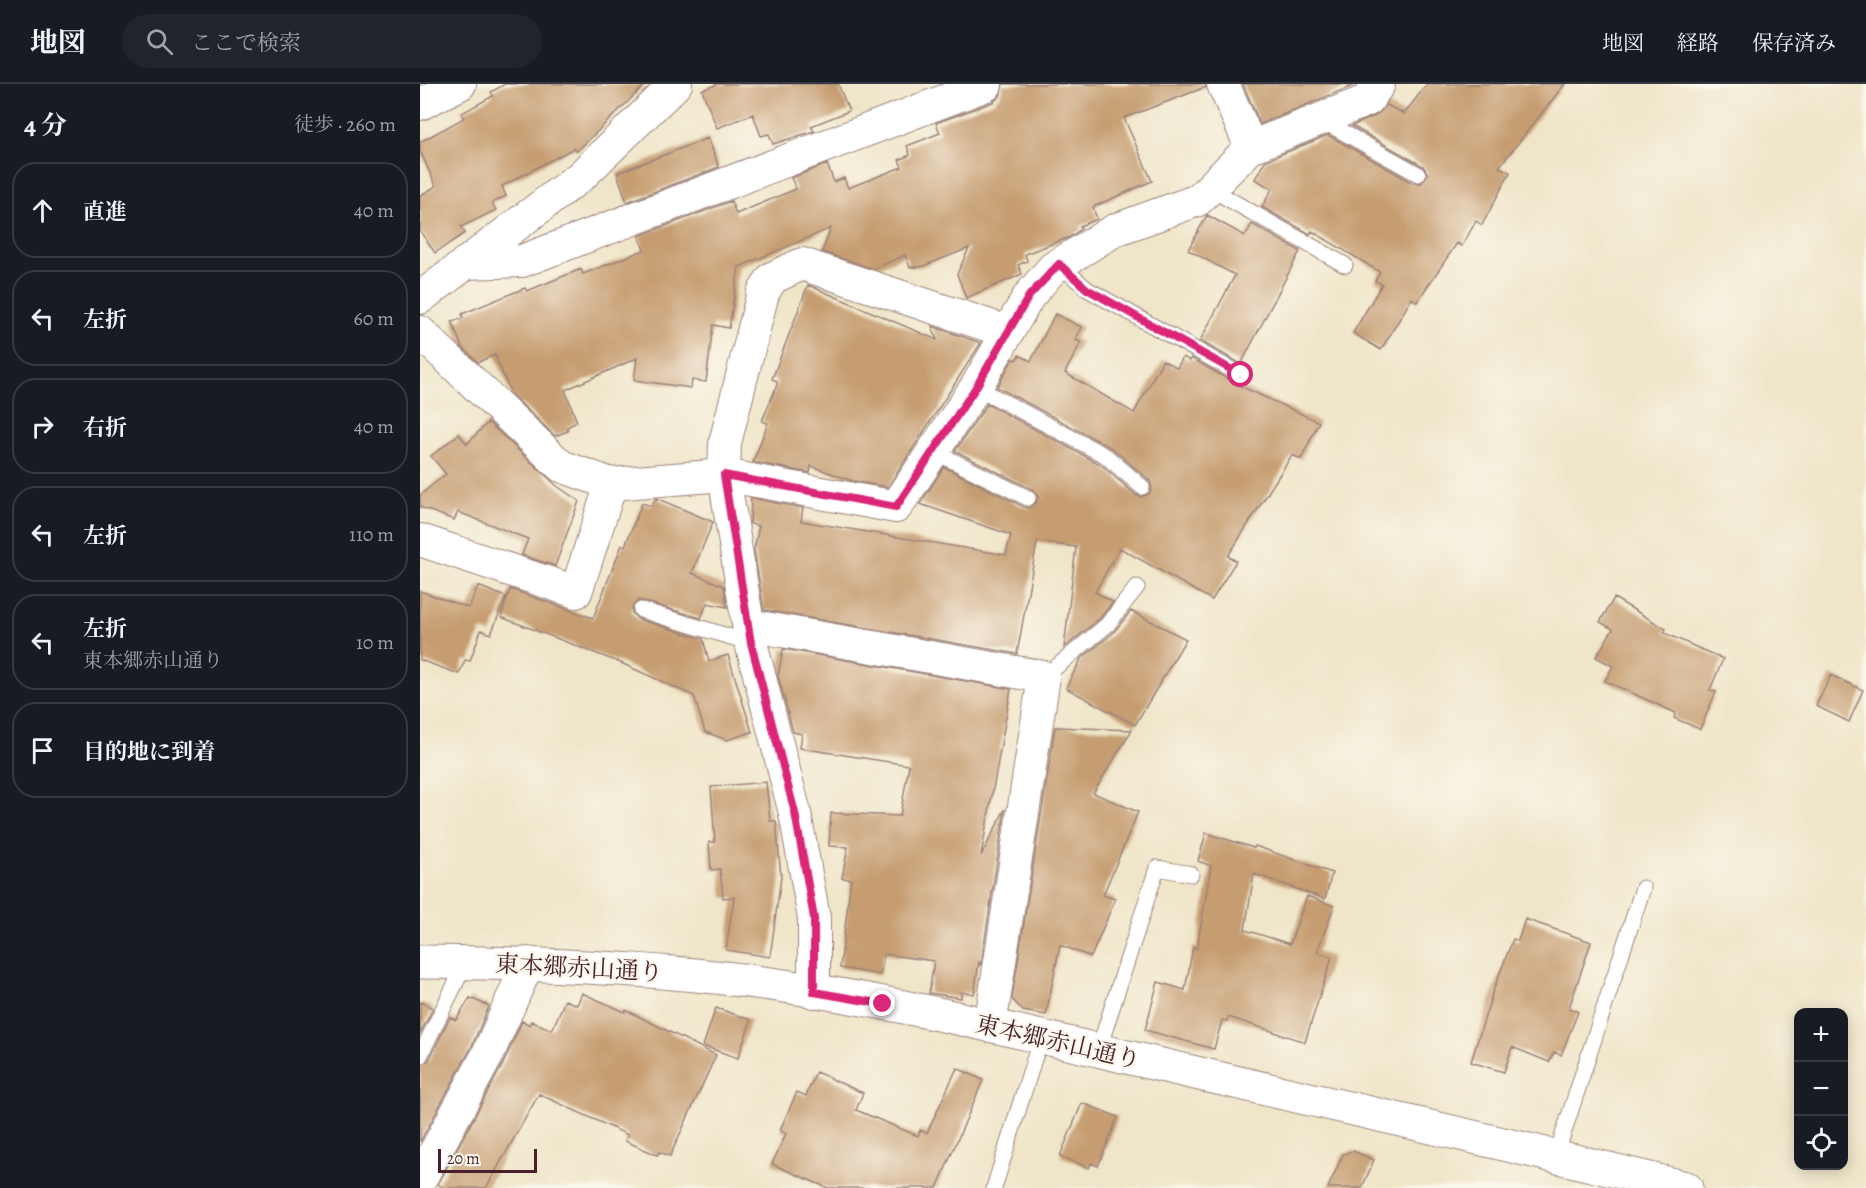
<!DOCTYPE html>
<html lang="ja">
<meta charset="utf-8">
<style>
:root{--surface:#171b24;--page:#20242c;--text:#f1f3f6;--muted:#9ea1a6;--line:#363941}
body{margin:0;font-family:Alegreya,"Noto Serif JP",serif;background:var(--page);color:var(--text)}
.controls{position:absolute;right:18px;bottom:18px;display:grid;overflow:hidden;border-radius:12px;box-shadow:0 3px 15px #0003}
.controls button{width:54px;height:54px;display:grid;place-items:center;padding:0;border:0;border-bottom:2px solid var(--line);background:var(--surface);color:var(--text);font:30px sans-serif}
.scale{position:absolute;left:18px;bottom:15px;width:99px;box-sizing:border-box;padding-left:6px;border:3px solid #4a1f2b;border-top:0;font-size:16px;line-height:21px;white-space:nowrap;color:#4a1f2b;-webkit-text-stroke:4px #fbf7ec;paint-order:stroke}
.stop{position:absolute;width:18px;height:18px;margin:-14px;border:4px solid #db2777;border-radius:50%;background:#fff}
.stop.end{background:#db2777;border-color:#fff;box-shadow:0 2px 6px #0008}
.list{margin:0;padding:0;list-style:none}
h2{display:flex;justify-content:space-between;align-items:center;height:78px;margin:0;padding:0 24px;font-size:26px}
h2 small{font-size:20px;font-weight:400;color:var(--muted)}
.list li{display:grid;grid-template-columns:39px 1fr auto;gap:18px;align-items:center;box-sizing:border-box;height:96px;margin:0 12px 12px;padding:0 12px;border:2px solid var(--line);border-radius:24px}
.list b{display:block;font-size:22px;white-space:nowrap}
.list p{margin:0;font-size:20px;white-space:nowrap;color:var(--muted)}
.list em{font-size:20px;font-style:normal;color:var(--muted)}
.icon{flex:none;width:33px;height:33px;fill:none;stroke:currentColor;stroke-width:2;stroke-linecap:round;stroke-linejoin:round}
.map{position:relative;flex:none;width:1446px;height:1104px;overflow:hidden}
header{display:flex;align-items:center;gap:36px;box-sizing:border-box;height:84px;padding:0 30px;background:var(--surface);border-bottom:2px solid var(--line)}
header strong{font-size:28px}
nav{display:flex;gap:33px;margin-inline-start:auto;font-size:21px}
.search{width:420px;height:54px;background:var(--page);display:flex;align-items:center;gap:15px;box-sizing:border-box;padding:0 21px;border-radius:33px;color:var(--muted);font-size:22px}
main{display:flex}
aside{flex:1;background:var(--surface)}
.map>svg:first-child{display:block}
</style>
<header>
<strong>地図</strong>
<div class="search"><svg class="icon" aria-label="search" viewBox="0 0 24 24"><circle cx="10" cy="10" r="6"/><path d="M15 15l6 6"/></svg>ここで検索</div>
<nav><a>地図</a><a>経路</a><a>保存済み</a></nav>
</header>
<main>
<aside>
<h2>4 分<small>徒歩 · 260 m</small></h2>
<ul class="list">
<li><svg class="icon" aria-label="ahead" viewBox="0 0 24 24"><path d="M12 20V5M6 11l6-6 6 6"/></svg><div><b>直進</b></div><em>40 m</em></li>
<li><svg class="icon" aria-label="left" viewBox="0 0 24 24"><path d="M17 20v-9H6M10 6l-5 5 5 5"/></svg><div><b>左折</b></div><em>60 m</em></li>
<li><svg class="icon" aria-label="right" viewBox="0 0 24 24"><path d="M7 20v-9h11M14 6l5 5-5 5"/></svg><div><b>右折</b></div><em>40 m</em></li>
<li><svg class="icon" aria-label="left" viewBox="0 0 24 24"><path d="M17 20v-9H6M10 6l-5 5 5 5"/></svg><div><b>左折</b></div><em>110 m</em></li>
<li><svg class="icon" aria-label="left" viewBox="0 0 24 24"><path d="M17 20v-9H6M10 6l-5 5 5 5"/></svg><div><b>左折</b><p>東本郷赤山通り</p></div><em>10 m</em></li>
<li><svg class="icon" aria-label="arrive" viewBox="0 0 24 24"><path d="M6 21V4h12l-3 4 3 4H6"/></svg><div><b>目的地に到着</b></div></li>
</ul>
</aside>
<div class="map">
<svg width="1446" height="1104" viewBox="0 0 1446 1104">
<rect width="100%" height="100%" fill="#fbf7ec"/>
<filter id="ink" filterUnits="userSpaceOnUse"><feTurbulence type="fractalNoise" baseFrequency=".0167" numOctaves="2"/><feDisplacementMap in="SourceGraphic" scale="12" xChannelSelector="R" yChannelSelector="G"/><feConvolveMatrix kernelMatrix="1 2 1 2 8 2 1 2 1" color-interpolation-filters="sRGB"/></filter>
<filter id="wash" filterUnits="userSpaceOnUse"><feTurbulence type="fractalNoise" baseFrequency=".008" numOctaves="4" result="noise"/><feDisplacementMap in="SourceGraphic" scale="24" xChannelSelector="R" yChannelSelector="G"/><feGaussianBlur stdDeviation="1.35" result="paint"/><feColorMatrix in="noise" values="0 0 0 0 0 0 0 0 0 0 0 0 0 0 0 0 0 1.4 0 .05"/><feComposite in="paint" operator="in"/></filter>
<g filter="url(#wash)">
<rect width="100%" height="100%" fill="#efe5c8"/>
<g id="blocks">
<path fill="#c69d71" d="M85,0H226L157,67L154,64L82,102L86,112L72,119L76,126L41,143L45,149L15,169L0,147V112L16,102L0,67V58L44,34L42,29L73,12L71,8Z
M298,0H418L429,27L391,42L394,47L353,60L349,50L341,52L333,30L297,44L282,6Z
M583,0H785L786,3L704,34L732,97L673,123L677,135L660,142L661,145L650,153L605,170L607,177L598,181L602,190L546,214L537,190L549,164L501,183H490L485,171L454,185L402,168L411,144L319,183L309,244L293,241L286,298L272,296L271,304L214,296L217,274L145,306L157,338L147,343L148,347L135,352L91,310L75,271L58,278L42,263L32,238L43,234L42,230L105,204L107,207L161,185L163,190L224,166L219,152L311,117L316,130L376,105L371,94L407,80L414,98L424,94L428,104L482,83L479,76L490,71L487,62L520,49L516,39L573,18L580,12Z
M823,0H937L840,40Z
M1007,0H1145L1079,83L1090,88L1062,141L1056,137L1042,162L1037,159L997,218L992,214L961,266L933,249L962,200L955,197L960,188L892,147L890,150L842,123L852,105L835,95L845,77L908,51L993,99H1002L1008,90L1003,82L932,42L955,32L967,21L984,30Z
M288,54L299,83L207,118L197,89Z
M787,131L825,152L832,140L880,167L821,280L780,257L815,191L768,166Z
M388,201L517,256L512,242L561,259L468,403L433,397L391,382L390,389L333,378L348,339L342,337L357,301V297L352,295Z
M635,230L662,243L655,256L661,258L645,289L714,329L743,276L757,284L763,273L770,277L771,274L816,300L899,338L881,375L872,371L808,472L816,477L792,516L700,464L675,508L693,518L680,534L644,564L656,463L617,458L597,570L344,526L334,466L339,442L330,440L331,414L383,424L381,437L586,471L591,451L500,420L524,383L604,423L609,424L616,419L618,413L612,405L535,367L567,320L680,380L716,411L721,413L729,410L732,404L729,396L692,364L577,303L593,275L596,276L599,271L611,277Z
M68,338L137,402L159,417L135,482L102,471L108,455L38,428L34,436L0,423V411L26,390L11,372L39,350L47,360Z
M236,414L293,438L272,489L304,502L307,523L287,519L281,534L219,516L212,523V529L218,535L283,555L289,577L308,571L332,648L307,656L285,648L274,612L201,579L81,533L90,505L173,534L202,461L205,462L222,419L231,422Z
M58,502L86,513L71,550L61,546L50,577L45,576L39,590L0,576V507L49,524Z
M1194,514L1246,545L1244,549L1303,575L1290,606L1296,608L1280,645L1254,634L1256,629L1185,597L1193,582L1176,573L1193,545L1180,538Z
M711,527L766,555L715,641L646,604L661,575L693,549Z
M363,565L591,605L561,772L585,725L561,881L559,878L554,910L541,908V914L509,909L514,877L464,870L460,891L420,884L431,795L422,794L428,763L409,762L411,729L480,732L489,681L380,664L382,650L373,648L358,592Z
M1411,591L1443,606L1429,638L1396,622Z
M635,643L712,646L673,709L718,728L683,811L695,815L671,873L640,861L626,931L603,927L592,915Z
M346,698L350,737H356L361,793L350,873L306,866L314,813L303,814L300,785L291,786L289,758H295L291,703Z
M786,749L834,764L835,762L912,789L905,815L834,790L825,846L870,860L887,812L914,822L897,868L912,873L885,958L808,933L807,937L802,936L794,965L725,946L738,898L765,906L773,863L777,864L791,782L778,777Z
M1105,835L1171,858L1149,924L1158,928L1141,971L1134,968L1129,978L1092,963L1084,988L1051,978L1073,907L1093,855L1098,857Z
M162,909L205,928L206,926L296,971L250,1072L240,1068L237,1071L205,1057L208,1051L119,1010L66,1104H24L18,1100L83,980L102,937L110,941L111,937L132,946L145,916L157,921Z
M50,914L69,922L51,964L0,1058V982L9,976L30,933L36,936Z
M0,918L13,924L0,950Z
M296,924L331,936L318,974L283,962Z
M537,984L563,996L517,1104H408L352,1080L366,1050L360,1046L377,1008L386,1012L396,988L443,1009L436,1026L498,1052L500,1046L507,1049Z
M662,1019L698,1033L678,1082L671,1079L669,1084L640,1072Z
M933,1067L954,1076L942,1104H908L923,1070Z"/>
</g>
</g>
<g filter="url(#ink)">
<use href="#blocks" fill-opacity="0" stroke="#9c827a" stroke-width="1.5"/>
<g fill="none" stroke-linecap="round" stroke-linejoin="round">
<defs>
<path id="service" d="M901,36L998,90
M789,104L925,181
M639,180L667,205L821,291
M556,303L686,372L722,403
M513,367L608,414
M221,526L331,559
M624,593L687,541L717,503
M678,967L737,784L771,790
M0,972L46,878
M1136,1072L1223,804
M574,1104L621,953"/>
<path id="minor" d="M803,0L831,63
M0,20L40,0
M45,179L102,177L566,1
M0,214L161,92L256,0
M0,248L141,382L191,400L304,391L476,423L556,303L609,212L633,184L695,146L778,116L831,63L948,16L959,0
M0,456L156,508L191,400
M328,541L624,593L570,942
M394,908V834L375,729L331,559L304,391L305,359L343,209L352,194L382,180L588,248
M0,1096L67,972L108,879"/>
<path id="tertiary" d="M0,878C102,879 203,883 304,894C469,913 631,956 793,993C951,1029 1109,1065 1266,1104"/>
</defs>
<use href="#service" stroke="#9c827a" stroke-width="17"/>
<use href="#minor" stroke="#9c827a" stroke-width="34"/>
<use href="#tertiary" stroke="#9c827a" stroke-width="35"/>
<use href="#service" stroke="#fff" stroke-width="15"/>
<use href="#minor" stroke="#fff" stroke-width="32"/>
<use href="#tertiary" stroke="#fff" stroke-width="33"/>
</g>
</g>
<g fill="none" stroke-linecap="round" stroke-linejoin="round" filter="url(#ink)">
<path stroke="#db2777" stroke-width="8" d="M463,920L394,908V834L375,729L331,559L304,391L476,423L556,303L609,212L639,180L667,205L821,291"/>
</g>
<g text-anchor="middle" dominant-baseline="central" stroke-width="5" stroke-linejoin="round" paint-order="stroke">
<g font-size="24" fill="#4a1f2b" stroke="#fbf7ec">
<text transform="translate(159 884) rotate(3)">東本郷赤山通り</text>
<text transform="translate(638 958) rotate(13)">東本郷赤山通り</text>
</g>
</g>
</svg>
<div class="controls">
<button>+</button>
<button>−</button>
<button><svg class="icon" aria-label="locate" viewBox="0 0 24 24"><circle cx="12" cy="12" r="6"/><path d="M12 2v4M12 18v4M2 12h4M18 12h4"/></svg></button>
</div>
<div class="scale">20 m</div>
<div class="stop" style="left:821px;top:291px"></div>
<div class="stop end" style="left:463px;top:920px"></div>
</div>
</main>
